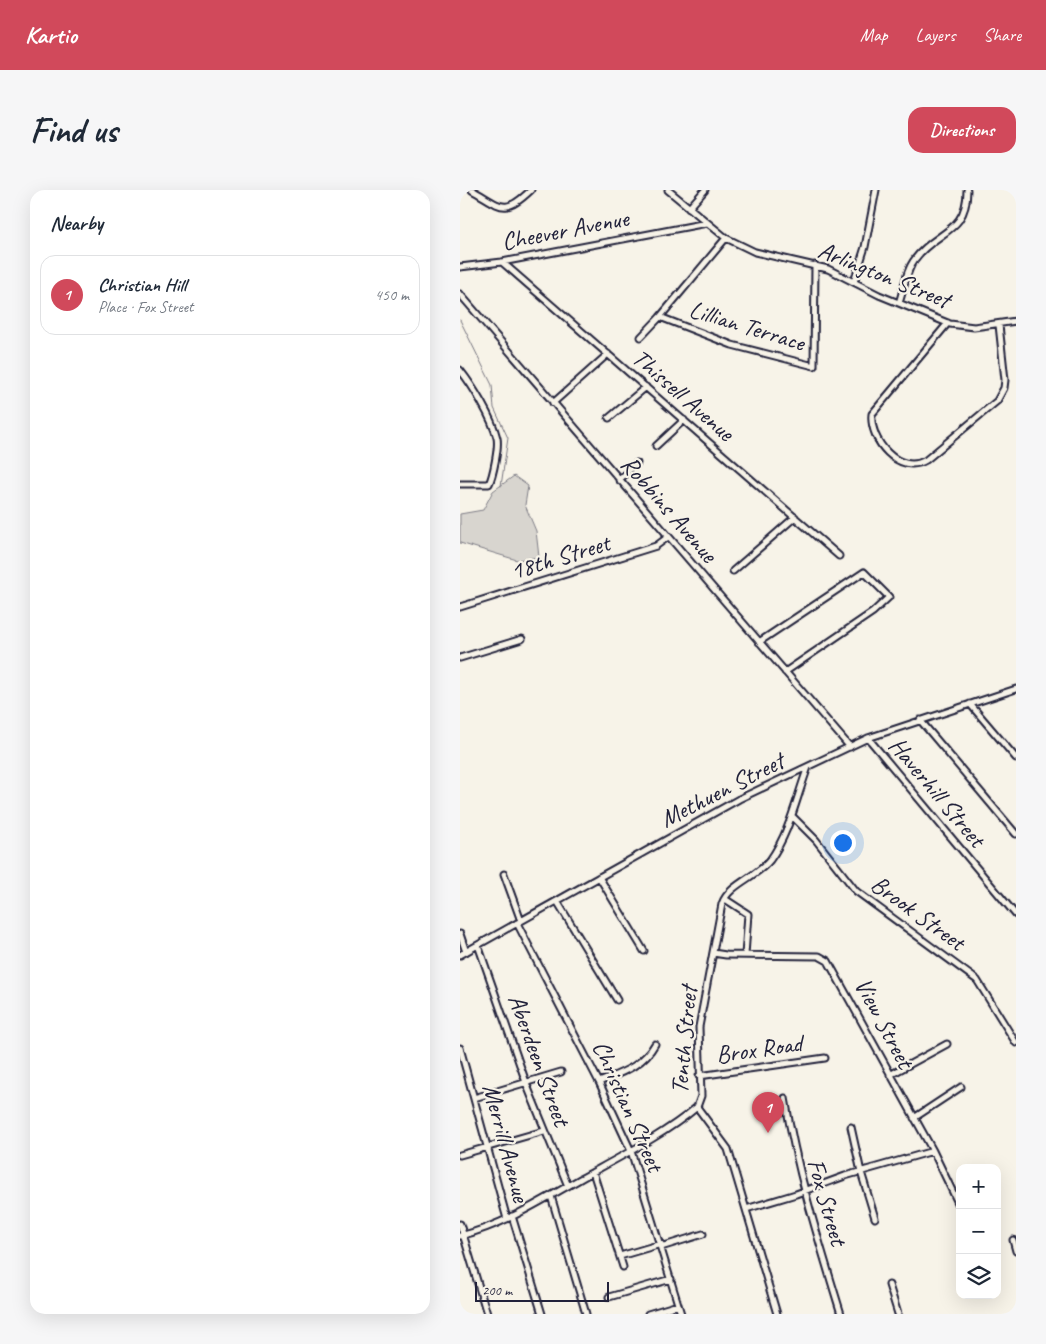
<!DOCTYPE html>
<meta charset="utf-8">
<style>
:root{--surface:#fff;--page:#f6f6f7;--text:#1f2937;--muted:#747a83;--line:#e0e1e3;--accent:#d1495b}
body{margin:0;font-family:Caveat,sans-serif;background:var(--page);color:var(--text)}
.controls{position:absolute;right:15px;bottom:15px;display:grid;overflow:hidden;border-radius:10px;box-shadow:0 5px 20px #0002}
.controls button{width:45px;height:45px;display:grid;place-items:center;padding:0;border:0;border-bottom:1px solid var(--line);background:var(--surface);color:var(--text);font:25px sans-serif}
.scale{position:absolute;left:15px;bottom:12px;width:134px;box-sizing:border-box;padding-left:5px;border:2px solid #22223b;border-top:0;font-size:14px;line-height:18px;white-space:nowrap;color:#22223b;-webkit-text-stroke:4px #f7f3e8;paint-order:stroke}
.you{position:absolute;left:382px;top:652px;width:18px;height:18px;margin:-12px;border:4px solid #fff;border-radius:50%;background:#1a73e8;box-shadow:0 0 0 8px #1a73e833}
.badge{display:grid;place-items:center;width:32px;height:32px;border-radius:50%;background:var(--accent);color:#fff;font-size:16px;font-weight:700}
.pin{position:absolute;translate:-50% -41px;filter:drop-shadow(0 1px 2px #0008)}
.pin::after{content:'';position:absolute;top:26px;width:18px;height:15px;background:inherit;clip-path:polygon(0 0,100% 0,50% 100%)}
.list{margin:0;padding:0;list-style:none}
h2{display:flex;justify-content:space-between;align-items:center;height:65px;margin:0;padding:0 20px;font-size:21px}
h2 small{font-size:16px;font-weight:400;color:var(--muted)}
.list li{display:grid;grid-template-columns:32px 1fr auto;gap:15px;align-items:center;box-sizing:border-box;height:80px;margin:0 10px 10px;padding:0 10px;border:1px solid var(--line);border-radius:15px}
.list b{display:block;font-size:19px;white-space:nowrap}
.list p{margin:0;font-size:16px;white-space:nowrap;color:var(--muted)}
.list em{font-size:16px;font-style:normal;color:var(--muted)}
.icon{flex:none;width:28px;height:28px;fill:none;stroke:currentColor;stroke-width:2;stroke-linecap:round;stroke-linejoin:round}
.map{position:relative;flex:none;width:556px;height:1124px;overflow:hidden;border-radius:15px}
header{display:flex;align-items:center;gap:30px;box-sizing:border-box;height:70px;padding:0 25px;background:var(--accent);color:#fff}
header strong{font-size:24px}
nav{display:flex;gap:28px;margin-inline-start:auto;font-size:18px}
.intro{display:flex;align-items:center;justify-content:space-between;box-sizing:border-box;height:120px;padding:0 30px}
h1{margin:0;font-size:35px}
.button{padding:12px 22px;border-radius:15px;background:var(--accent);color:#fff;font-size:18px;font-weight:700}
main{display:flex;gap:30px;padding:0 30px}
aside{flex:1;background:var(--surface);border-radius:15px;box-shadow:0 5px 20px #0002}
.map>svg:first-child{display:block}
</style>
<header>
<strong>Kartio</strong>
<nav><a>Map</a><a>Layers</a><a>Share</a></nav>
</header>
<div class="intro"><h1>Find us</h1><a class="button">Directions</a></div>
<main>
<aside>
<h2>Nearby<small></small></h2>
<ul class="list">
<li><span class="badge">1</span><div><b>Christian Hill</b><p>Place · Fox Street</p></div><em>450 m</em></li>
</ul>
</aside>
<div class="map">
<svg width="556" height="1124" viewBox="0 0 556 1124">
<rect width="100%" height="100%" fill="#f7f3e8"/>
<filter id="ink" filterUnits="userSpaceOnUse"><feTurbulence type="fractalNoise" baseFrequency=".02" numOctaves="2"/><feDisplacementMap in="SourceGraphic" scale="10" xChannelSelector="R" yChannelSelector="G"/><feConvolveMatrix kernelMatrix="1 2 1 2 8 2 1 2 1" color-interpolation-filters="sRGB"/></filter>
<g filter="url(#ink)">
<path fill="#d8d5cf" stroke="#7d7c85" d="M54,286L68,296L65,315L76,341L79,367L57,370L0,353V324L23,320L33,301Z"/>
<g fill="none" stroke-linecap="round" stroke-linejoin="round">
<path stroke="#76747f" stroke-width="1" d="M0,130L32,195L34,218L48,248L41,296"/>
<defs>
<path id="minor" d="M12,0C42,17 44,26 71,0
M208,0L266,48L295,62L368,79L419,105L490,134L514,137L556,131
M229,18L245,0
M266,48L200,127L272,155L354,176L355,75
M42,72L379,366
M0,77L42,72L247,33
M394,92L405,57L416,0
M0,104L390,557
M439,113C444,99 446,80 455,69C476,40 507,44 507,0
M488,133L412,224C409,250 439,286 466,270L537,211L544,198L545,190L539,135
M181,147L200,127
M0,180C13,196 32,228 37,248C39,257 33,286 29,294H0
M93,213L148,164
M149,228L186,197
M196,256L224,230
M159,290L177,273
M273,381L335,327
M0,417L196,356L208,347
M299,452L404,382L429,407L413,422L325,482
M0,468L62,449
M510,514L556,568
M460,530L556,644
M408,548L556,725
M332,626L356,650L396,701L517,790L556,853
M44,684L61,731
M139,687L184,761
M265,709L288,724L285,765
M97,711L157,810
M57,733L139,892L171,961L221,1124
M0,744L6,762
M18,755L68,898L108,996
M253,763L266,765L359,766L368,771L473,961L500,1017
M0,765L279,609L408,548L556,499
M0,858L47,1029
M430,885L487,854
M239,886L365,868
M139,892C161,883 183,876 195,854
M14,908L101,882
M325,908C337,982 359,1052 381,1124
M237,917L268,959L317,1124
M454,928L501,897
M391,937L401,982L415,1028
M0,965L84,941
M133,982L163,1077
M91,1006L126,1124
M286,1019L336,1004L385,986L473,961
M52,1026L82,1124
M0,1034L27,1124
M0,1046C44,1035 81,1011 120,989C158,968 204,945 237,917L241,906L239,837L262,714C269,694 297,687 310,670C330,642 336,609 348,577
M553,1050L556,1061
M201,1057L243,1044
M160,1066L201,1054
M429,1095L438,1124
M149,1107L211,1089
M188,1124L218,1115"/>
</defs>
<use href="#minor" stroke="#22223b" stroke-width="9"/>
<use href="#minor" stroke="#f7f3e8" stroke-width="5"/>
</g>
</g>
<g text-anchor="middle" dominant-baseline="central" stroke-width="4.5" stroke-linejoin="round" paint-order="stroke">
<g font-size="25" fill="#22223b" stroke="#f7f3e8">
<text transform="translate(105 40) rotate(-11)">Cheever Avenue</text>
<text transform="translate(424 85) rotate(22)">Arlington Street</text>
<text transform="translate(287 136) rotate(17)">Lillian Terrace</text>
<text transform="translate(223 205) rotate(41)">Thissell Avenue</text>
<text transform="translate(209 319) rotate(49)">Robbins Avenue</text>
<text transform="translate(100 367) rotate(-17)">18th Street</text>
<text transform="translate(262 600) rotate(-27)">Methuen Street</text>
<text transform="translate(477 602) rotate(50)">Haverhill Street</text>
<text transform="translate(458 723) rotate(36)">Brook Street</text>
<text transform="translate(424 833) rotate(62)">View Street</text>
<text transform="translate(224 850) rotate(-85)">Tenth Street</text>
<text transform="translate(299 859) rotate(-8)">Brox Road</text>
<text transform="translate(79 870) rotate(70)">Aberdeen Street</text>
<text transform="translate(168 916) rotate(66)">Christian Street</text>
<text transform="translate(46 953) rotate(75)">Merrill Avenue</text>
<text transform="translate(367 1012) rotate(74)">Fox Street</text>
</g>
</g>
</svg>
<div class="controls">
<button>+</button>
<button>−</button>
<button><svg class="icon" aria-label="layers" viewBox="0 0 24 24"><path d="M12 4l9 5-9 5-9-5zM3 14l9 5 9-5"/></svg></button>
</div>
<div class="scale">200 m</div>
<div class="you"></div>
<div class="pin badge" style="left:308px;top:943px">1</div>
</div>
</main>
